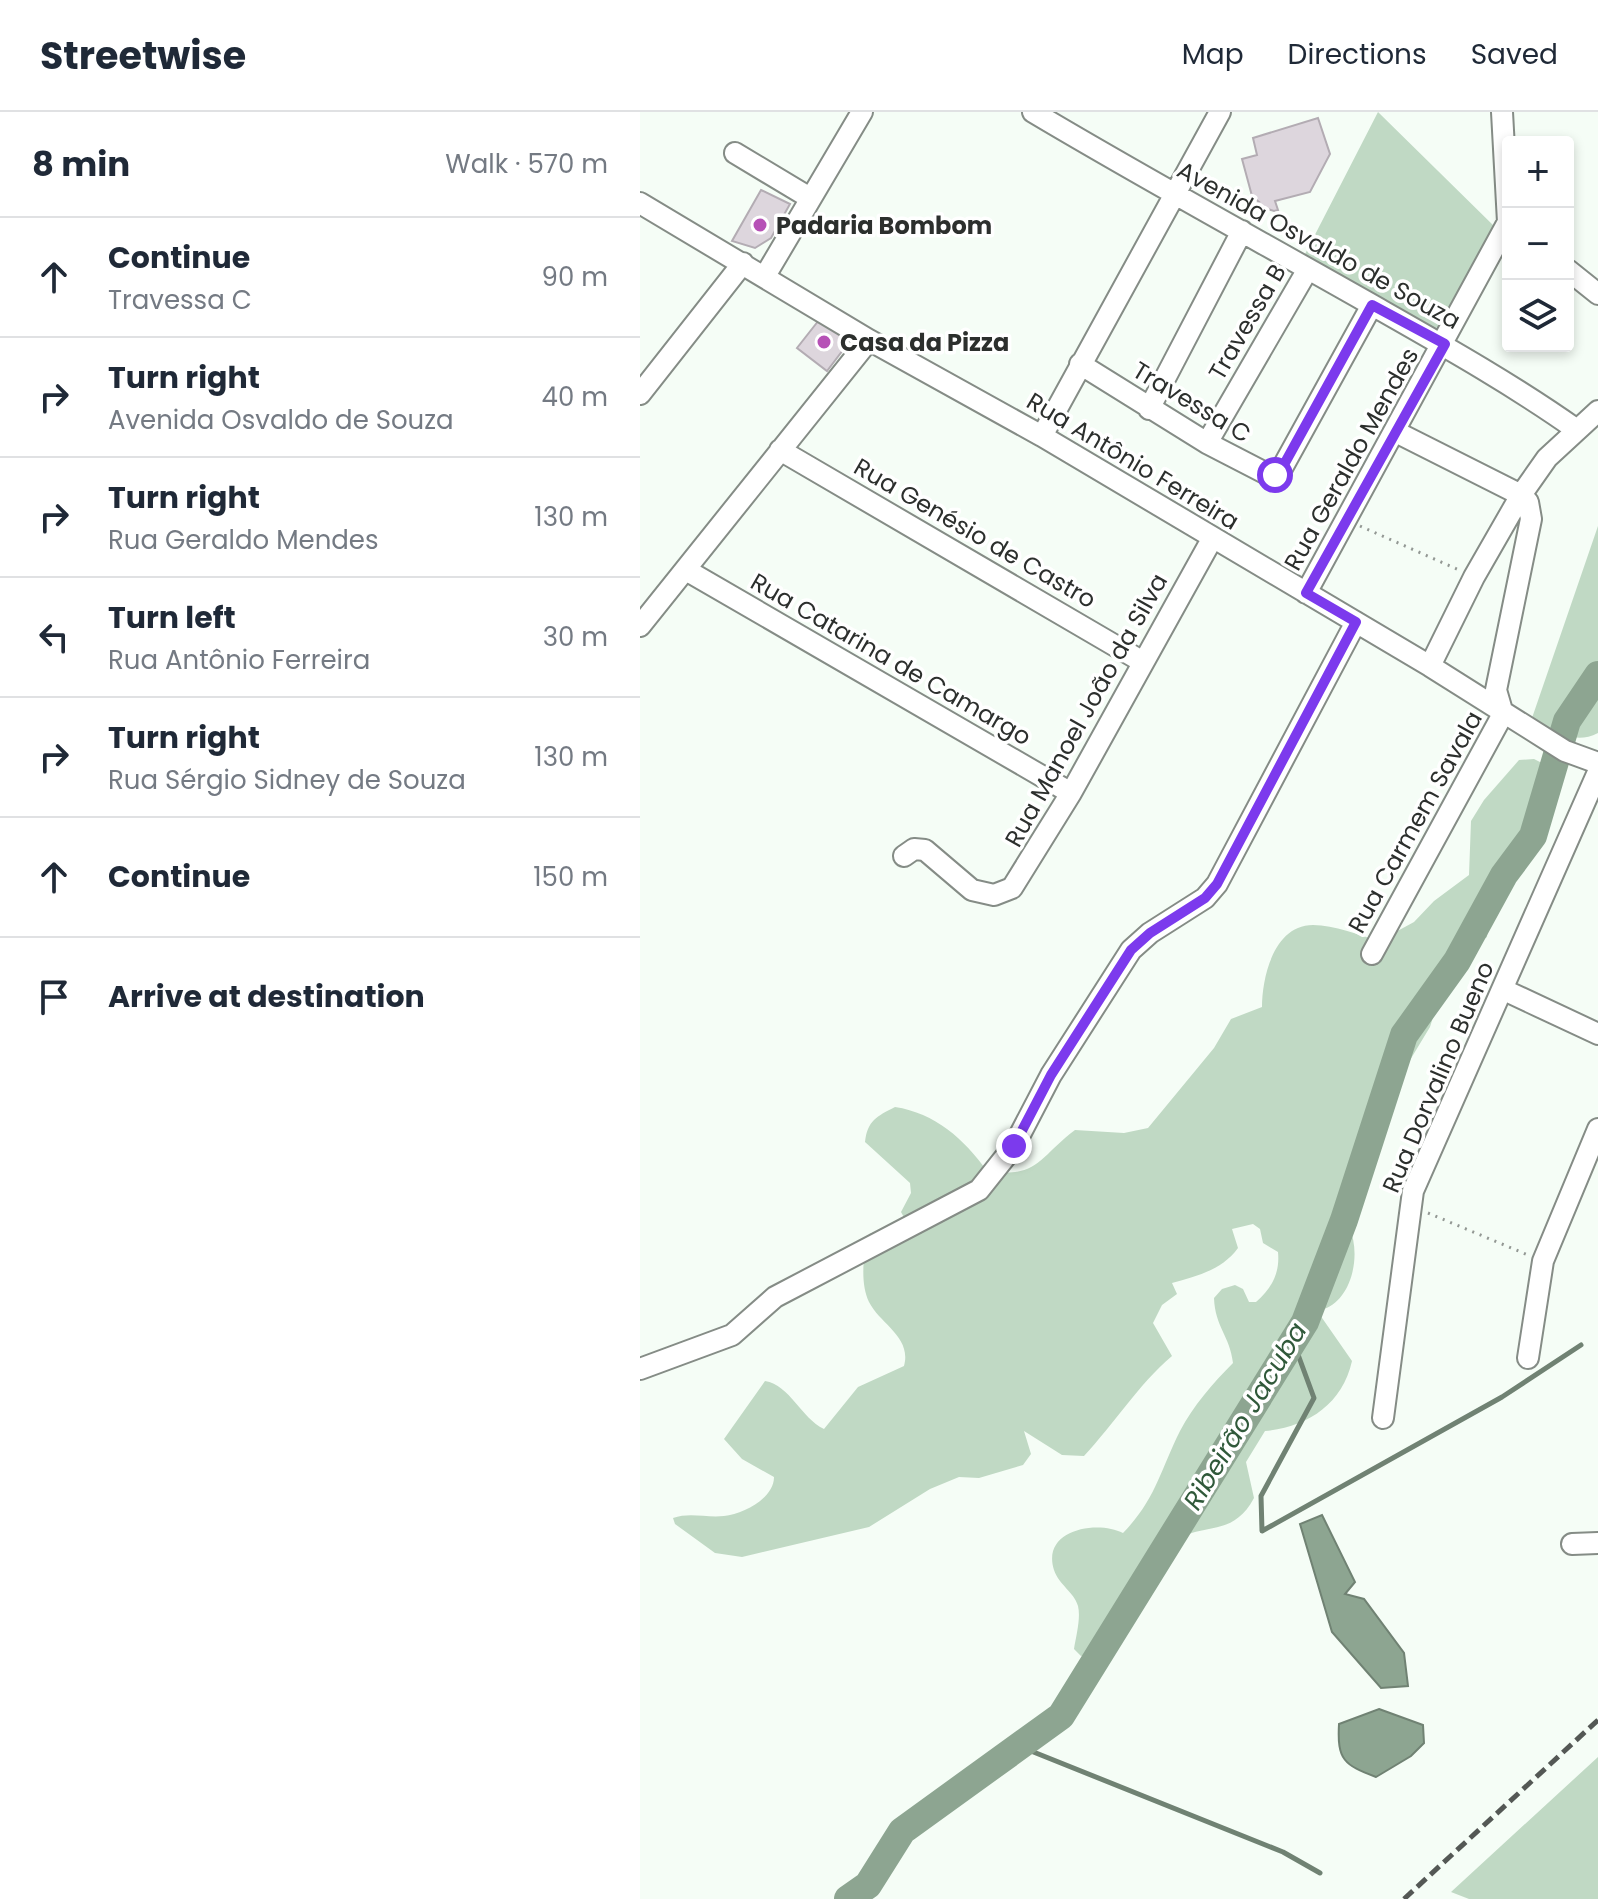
<!DOCTYPE html>
<meta charset="utf-8">
<style>
:root{--surface:#fff;--page:#f2f2f3;--text:#1f2937;--muted:#747a83;--line:#e0e1e3}
body{margin:0;font-family:Poppins,sans-serif;background:var(--page);color:var(--text)}
.controls{position:absolute;right:24px;top:24px;display:grid;overflow:hidden;border-radius:8px;box-shadow:0 4px 12px #0003}
.controls button{width:72px;height:72px;display:grid;place-items:center;padding:0;border:0;border-bottom:2px solid var(--line);background:var(--surface);color:var(--text);font:40px sans-serif}
.stop{position:absolute;width:24px;height:24px;margin:-18px;border:6px solid #7c3aed;border-radius:50%;background:#fff}
.stop.end{background:#7c3aed;border-color:#fff;box-shadow:0 2px 8px #0008}
.list{margin:0;padding:0;list-style:none}
h2{display:flex;justify-content:space-between;align-items:center;height:104px;margin:0;padding:0 32px;font-size:34px}
h2 small{font-size:26px;font-weight:400;color:var(--muted)}
.list li{display:grid;grid-template-columns:52px 1fr auto;gap:24px;align-items:center;box-sizing:border-box;height:120px;padding:0 32px;border-top:2px solid var(--line)}
.list b{display:block;font-size:30px;white-space:nowrap}
.list p{margin:0;font-size:26px;white-space:nowrap;color:var(--muted)}
.list em{font-size:26px;font-style:normal;color:var(--muted)}
.icon{flex:none;width:44px;height:44px;fill:none;stroke:currentColor;stroke-width:2;stroke-linecap:round;stroke-linejoin:round}
.map{position:relative;flex:none;width:958px;height:1787px;overflow:hidden}
header{display:flex;align-items:center;gap:48px;box-sizing:border-box;height:112px;padding:0 40px;background:var(--surface);border-bottom:2px solid var(--line)}
header strong{font-size:38px}
nav{display:flex;gap:44px;margin-inline-start:auto;font-size:28px}
main{display:flex}
aside{flex:1;background:var(--surface)}
.map>svg:first-child{display:block}
</style>
<header>
<strong>Streetwise</strong>
<nav><a>Map</a><a>Directions</a><a>Saved</a></nav>
</header>
<main>
<aside>
<h2>8 min<small>Walk · 570 m</small></h2>
<ul class="list">
<li><svg class="icon" aria-label="ahead" viewBox="0 0 24 24"><path d="M12 20V5M6 11l6-6 6 6"/></svg><div><b>Continue</b><p>Travessa C</p></div><em>90 m</em></li>
<li><svg class="icon" aria-label="right" viewBox="0 0 24 24"><path d="M7 20v-9h11M14 6l5 5-5 5"/></svg><div><b>Turn right</b><p>Avenida Osvaldo de Souza</p></div><em>40 m</em></li>
<li><svg class="icon" aria-label="right" viewBox="0 0 24 24"><path d="M7 20v-9h11M14 6l5 5-5 5"/></svg><div><b>Turn right</b><p>Rua Geraldo Mendes</p></div><em>130 m</em></li>
<li><svg class="icon" aria-label="left" viewBox="0 0 24 24"><path d="M17 20v-9H6M10 6l-5 5 5 5"/></svg><div><b>Turn left</b><p>Rua Antônio Ferreira</p></div><em>30 m</em></li>
<li><svg class="icon" aria-label="right" viewBox="0 0 24 24"><path d="M7 20v-9h11M14 6l5 5-5 5"/></svg><div><b>Turn right</b><p>Rua Sérgio Sidney de Souza</p></div><em>130 m</em></li>
<li><svg class="icon" aria-label="ahead" viewBox="0 0 24 24"><path d="M12 20V5M6 11l6-6 6 6"/></svg><div><b>Continue</b></div><em>150 m</em></li>
<li><svg class="icon" aria-label="arrive" viewBox="0 0 24 24"><path d="M6 21V4h12l-3 4 3 4H6"/></svg><div><b>Arrive at destination</b></div></li>
</ul>
</aside>
<div class="map">
<svg width="958" height="1787" viewBox="0 0 958 1787">
<rect width="100%" height="100%" fill="#f5fdf6"/>
<path fill="#c0d9c4" d="M738,0L856,116L800,215L791,217L662,148Z
M958,414V621C933,634 915,618 892,606Z
M894,647L904,652C916,689 869,737 855,770C849,786 849,808 847,825L821,844L813,856L817,866L798,889L790,915L735,1006L720,1049L709,1115C722,1142 712,1190 681,1198L680,1203L712,1249C702,1293 667,1315 625,1319L606,1350L614,1386C591,1429 559,1407 532,1433C516,1450 513,1475 502,1495C495,1509 485,1523 476,1537L441,1544L434,1537C436,1524 441,1506 438,1494C434,1480 419,1473 414,1458C401,1417 458,1408 483,1421C516,1387 520,1359 540,1319C553,1294 573,1271 593,1251C590,1224 575,1215 574,1186L582,1177L595,1173L603,1177L609,1190H616C632,1176 640,1161 638,1140L623,1131L620,1117L613,1112L592,1117L598,1136C582,1158 557,1164 532,1171L537,1182L522,1193L513,1211L532,1244C498,1273 474,1312 444,1344L422,1343L384,1319L391,1342L383,1353L339,1366L319,1365L290,1377L229,1415L102,1445L75,1441L35,1412L33,1406C50,1400 66,1406 84,1404C104,1402 134,1386 134,1365L102,1347L84,1327L125,1269C150,1273 161,1306 184,1317L218,1275L264,1254C272,1225 240,1212 229,1190C220,1171 223,1143 229,1122L241,1118L272,1120L261,1100L271,1081L270,1071L225,1030C227,1009 237,1004 255,995C295,1001 324,1027 347,1059C398,1067 399,1045 435,1018L484,1021L508,1016L574,936L591,907L622,895C622,865 634,813 673,813C695,813 718,823 739,829L774,810L794,789L829,763L831,709L844,688L879,648Z
M958,1645V1787H829L811,1780Z"/>
<path fill="#8da591" stroke="#708273" stroke-width="2" d="M682,1403L715,1470L705,1482L724,1487L764,1541L768,1574L741,1576L692,1520L660,1412Z
M739,1597L783,1613L784,1631L771,1644L736,1665C704,1653 697,1648 699,1612Z"/>
<g fill="none" stroke-linecap="round" stroke-linejoin="round">
<path stroke="#708273" stroke-width="5" d="M653,1229L674,1286L621,1384L622,1419L862,1285L941,1233
M381,1635L643,1740L680,1761"/>
<path stroke="#8da591" stroke-width="28" d="M208,1787L228,1773L262,1719L421,1604L665,1210L704,1108L764,923L817,849L864,763L893,724L927,609L958,563"/>
</g>
<path fill="#ddd6dd" stroke="#b3acb3" stroke-width="2" d="M678,6L690,42L670,80L635,89L638,98L634,99L615,93L619,90L612,84L602,47L617,43L613,26Z
M121,78L150,92L131,126L115,136L92,129Z
M121,78L150,92L131,126L115,136L92,129Z
M179,208L205,226L206,234L187,259L157,236Z"/>
<g fill="none" stroke-linecap="round" stroke-linejoin="round">
<defs>
<path id="minor" d="M393,0C502,65 614,126 725,189C797,230 869,270 937,318
M95,41L170,86
M0,91L229,228L402,324L790,554L925,639L958,651
M928,158L958,182
M125,164L222,0
M440,252L567,331L631,364L641,358L732,193
M0,282L103,151
M509,297L602,119
M402,324L580,0
M567,331L668,157
M140,338L503,550
M46,458L431,681
M666,481L868,110L862,0
M0,514L229,228
M790,554L834,465L881,383L907,346L958,299
M264,744L274,737L285,738L332,778L354,783L372,776L431,681L572,427
M732,842L863,602L856,578L891,407L888,390L881,383L756,320
M864,878L958,922
M888,1246L903,1149L958,1017
M0,1257L92,1223L135,1185L339,1078L374,1034L411,963L491,838L510,821L565,786L577,772L716,510
M743,1306L773,1079L958,660
M932,1432L958,1431"/>
</defs>
<use href="#minor" stroke="#858c86" stroke-width="24"/>
<path stroke="#939894" stroke-width="3" stroke-dasharray="2 6" stroke-linecap="butt" d="M720,414L819,458
M788,1101L888,1143"/>
<use href="#minor" stroke="#fff" stroke-width="20"/>
<path stroke="#545855" stroke-width="5" stroke-dasharray="12 6" stroke-linecap="butt" d="M764,1787L958,1608"/>
</g>
<g fill="none" stroke-linecap="round" stroke-linejoin="round">
<path stroke="#7c3aed" stroke-width="10" d="M374,1034L411,963L491,838L510,821L565,786L577,772L716,510L666,481L805,232L732,193L641,358L635,363"/>
</g>
<g fill="#b651b6" stroke="#fff" stroke-width="3">
<circle cx="120" cy="113" r="8"/>
<circle cx="184" cy="230" r="8"/>
</g>
<g text-anchor="middle" dominant-baseline="central" stroke-width="7" stroke-linejoin="round" paint-order="stroke">
<g font-size="24" font-weight="bold" fill="#2c2f2d" stroke="#fff" text-anchor="start">
<text x="136" y="113">Padaria Bombom</text>
<text x="200" y="230">Casa da Pizza</text>
</g>
<g font-size="24" fill="#2c2f2d" stroke="#fff">
<text transform="translate(679 133) rotate(29)">Avenida Osvaldo de Souza</text>
<text transform="translate(607 210) rotate(-60)">Travessa B</text>
<text transform="translate(552 290) rotate(31)">Travessa C</text>
<text transform="translate(711 347) rotate(-61)">Rua Geraldo Mendes</text>
<text transform="translate(493 349) rotate(31)">Rua Antônio Ferreira</text>
<text transform="translate(335 421) rotate(30)">Rua Genésio de Castro</text>
<text transform="translate(251 547) rotate(30)">Rua Catarina de Camargo</text>
<text transform="translate(446 598) rotate(-61)">Rua Manoel João da Silva</text>
<text transform="translate(775 710) rotate(-61)">Rua Carmem Savala</text>
<text transform="translate(798 965) rotate(-67)">Rua Dorvalino Bueno</text>
</g>
<g font-size="26" font-style="italic" fill="#30593a" stroke="#fff">
<text transform="translate(605 1304) rotate(-59)">Ribeirão Jacuba</text>
</g>
</g>
</svg>
<div class="controls">
<button>+</button>
<button>−</button>
<button><svg class="icon" aria-label="layers" viewBox="0 0 24 24"><path d="M12 4l9 5-9 5-9-5zM3 14l9 5 9-5"/></svg></button>
</div>
<div class="stop" style="left:635px;top:363px"></div>
<div class="stop end" style="left:374px;top:1034px"></div>
</div>
</main>
